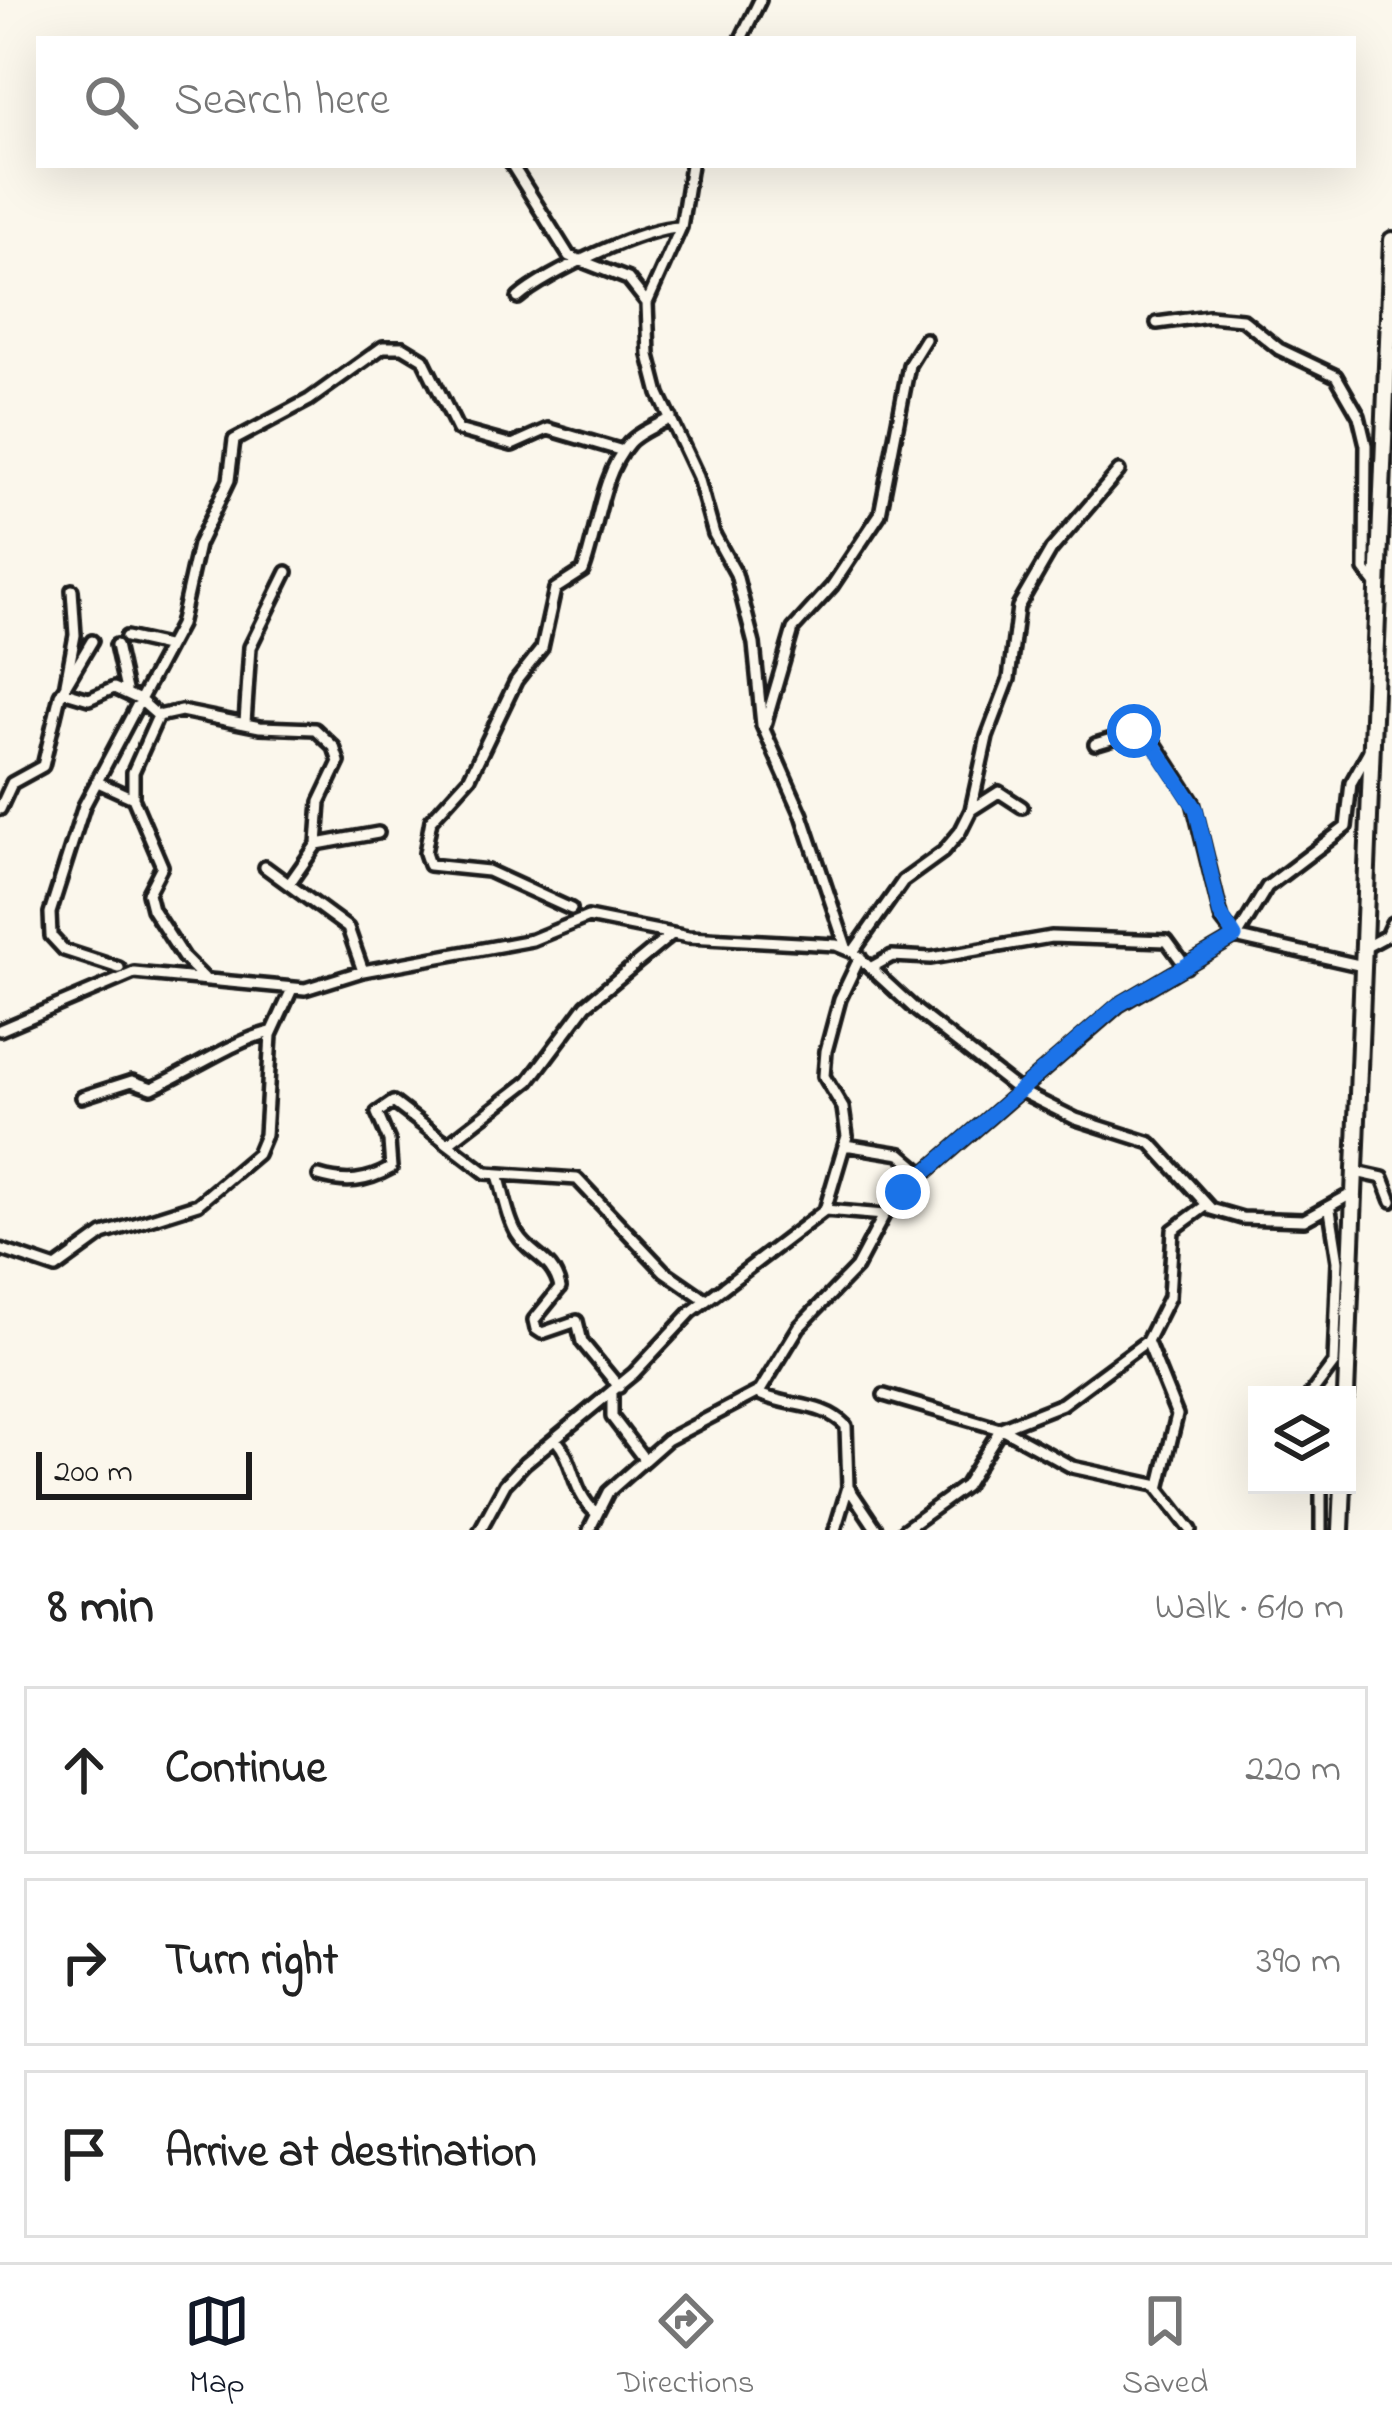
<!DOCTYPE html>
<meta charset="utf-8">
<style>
:root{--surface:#fff;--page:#f2f2f2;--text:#222;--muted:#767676;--line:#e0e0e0;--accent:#111827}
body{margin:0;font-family:"Indie Flower",sans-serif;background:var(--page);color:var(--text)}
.controls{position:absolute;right:36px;bottom:36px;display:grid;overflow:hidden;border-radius:0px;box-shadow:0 12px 48px #0002}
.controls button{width:108px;height:108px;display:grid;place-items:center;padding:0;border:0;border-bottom:3px solid var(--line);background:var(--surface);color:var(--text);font:60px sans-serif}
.scale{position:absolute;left:36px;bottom:30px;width:216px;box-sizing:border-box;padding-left:12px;border:6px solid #1c1c1c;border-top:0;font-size:33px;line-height:42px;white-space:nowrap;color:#1c1c1c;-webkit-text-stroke:9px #fbf7ec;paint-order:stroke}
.stop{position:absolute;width:36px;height:36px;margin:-27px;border:9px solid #1a73e8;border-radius:50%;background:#fff}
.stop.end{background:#1a73e8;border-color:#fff;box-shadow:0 3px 12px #0008}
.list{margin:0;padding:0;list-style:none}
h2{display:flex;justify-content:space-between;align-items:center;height:156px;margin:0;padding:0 48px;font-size:51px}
h2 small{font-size:39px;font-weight:400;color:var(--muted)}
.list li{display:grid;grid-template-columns:78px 1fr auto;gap:36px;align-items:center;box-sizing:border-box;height:168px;margin:0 24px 24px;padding:0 24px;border:3px solid var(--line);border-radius:0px}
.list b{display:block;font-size:45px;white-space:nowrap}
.list em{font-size:39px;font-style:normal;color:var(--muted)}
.icon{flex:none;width:66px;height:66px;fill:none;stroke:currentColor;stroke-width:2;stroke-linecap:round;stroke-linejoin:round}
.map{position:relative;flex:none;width:1392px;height:1530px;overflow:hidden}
.search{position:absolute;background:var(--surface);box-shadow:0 12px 48px #0002;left:36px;right:36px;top:36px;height:132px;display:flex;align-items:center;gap:30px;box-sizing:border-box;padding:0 42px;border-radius:0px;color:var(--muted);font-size:45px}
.sheet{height:732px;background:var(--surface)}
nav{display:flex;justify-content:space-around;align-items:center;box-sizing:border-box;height:168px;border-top:3px solid var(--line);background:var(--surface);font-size:33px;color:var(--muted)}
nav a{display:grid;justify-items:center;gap:6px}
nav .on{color:var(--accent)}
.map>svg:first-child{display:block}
</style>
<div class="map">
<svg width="1392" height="1530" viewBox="0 0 1392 1530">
<rect width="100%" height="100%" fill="#fbf7ec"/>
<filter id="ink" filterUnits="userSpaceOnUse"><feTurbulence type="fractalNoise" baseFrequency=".00833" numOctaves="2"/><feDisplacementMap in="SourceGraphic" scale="24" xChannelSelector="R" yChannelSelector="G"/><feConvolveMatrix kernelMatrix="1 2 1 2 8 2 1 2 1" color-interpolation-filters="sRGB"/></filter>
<g filter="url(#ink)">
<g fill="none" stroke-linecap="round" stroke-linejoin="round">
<defs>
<path id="minor" d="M741,39L760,0
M512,165L569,256L628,279L647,303
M691,165L681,227L647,303L649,355L659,394L698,477L714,534L736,574L754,644L762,725L802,815L846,947
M518,298C545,274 646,226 681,227
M1157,323L1209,316L1242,319L1279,349L1336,376L1359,416L1366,445L1365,570L1379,588
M126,637L166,646
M116,645L126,690
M66,683L75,635L72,590
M62,691L89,699L114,688L140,700L84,806L50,913L51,936L64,950L119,968
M158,716L140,700L180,625L198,545L229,480L234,440L309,400L383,347H403L423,359L458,430L512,445L548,429L623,451
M245,723L250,647L287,572
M765,725L793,629L832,586L880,514L909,365L925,339
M1095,744L1138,731L1156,745L1193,802L1222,920L1235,937
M100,783L133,798L162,866L148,893L152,909L183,957L204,978
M133,798V772L158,716L181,711L260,727L315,729L334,747L339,762L320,802L317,844
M0,809L12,783L43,766L60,695L92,641
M971,810L999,792L1022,807
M265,867L348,928L363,971
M289,884L317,844L378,833
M571,909L488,871L429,865L425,853L431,820L470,777L516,681L542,648L555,589L583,571C598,532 600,476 629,443C639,432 658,425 671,418
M1237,937L1267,887L1346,827L1351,783L1371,747
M1364,948L1386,936L1392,923
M853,952L903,881L943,852L960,832L971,810L987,737L1009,679L1018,607L1051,550L1119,471
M872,967L892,956L931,958L1051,937L1167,941L1186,967
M0,1030L134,973L305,989L363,971L532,940L588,917L688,937L836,945L853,952L917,1011L1018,1090L1076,1119L1151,1143L1211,1209L1242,1218L1304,1220L1355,1192
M82,1097L132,1081L152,1088C189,1072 235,1040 271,1032
M450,1142L529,1081L586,1005L672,934
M845,1145L901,1154L922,1172
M1356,1172L1383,1178L1392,1201
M498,1175C504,1193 507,1218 517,1234C531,1257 553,1257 560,1288L534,1320L536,1329L542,1333L577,1321L582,1342L619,1387
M319,1176C346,1184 366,1182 391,1168L389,1141L377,1113L393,1102L486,1173L577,1179L664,1271L706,1300
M825,1210L884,1215
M0,1249L56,1268L103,1234L198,1204L257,1154L265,1135L271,1035L292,989
M1147,1341L1177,1415L1159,1489L1191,1530
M612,1391V1417L644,1459
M757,1393C788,1408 822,1401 846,1426L848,1487L835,1530
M884,1395L1000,1429
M1310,1395L1334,1363L1338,1261L1330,1210
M1001,1428L1072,1467L1159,1486
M557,1441C575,1462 572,1492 595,1512
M1321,1485V1530
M848,1487L877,1530
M480,1530L505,1484L525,1463L634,1373L691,1312L825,1210L847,1136L843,1108L824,1076L826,1051L840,999L860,957
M589,1530L608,1492L667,1440L760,1391L799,1327L856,1268L884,1215L903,1192L1119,1005L1235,937L1363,966
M904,1530L965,1486L1001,1428L1062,1404L1147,1341L1169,1297L1173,1230L1207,1205"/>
<path id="highway" d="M1346,1395L1392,240
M1341,1530L1343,1485"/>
</defs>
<use href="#minor" stroke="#1c1c1c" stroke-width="18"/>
<use href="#highway" stroke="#1c1c1c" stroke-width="22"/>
<use href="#minor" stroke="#fbf7ec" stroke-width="9"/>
<use href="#highway" stroke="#fbf7ec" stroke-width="14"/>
</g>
</g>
<g fill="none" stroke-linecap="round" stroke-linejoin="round" filter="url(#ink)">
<path stroke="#1a73e8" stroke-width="15" d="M903,1192L1118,1005L1235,937L1220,913L1196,809L1147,735L1134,731"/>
</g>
</svg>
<div class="controls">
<button><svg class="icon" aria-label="layers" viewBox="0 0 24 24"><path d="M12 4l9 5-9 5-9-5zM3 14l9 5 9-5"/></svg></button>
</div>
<div class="scale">200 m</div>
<div class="stop" style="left:1134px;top:731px"></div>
<div class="stop end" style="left:903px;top:1192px"></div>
<div class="search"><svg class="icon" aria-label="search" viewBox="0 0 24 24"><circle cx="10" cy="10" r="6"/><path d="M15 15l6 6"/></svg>Search here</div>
</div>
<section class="sheet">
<h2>8 min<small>Walk · 610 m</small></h2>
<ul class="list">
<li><svg class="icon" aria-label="ahead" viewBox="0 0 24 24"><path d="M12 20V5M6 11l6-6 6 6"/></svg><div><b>Continue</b></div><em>220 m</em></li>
<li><svg class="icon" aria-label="right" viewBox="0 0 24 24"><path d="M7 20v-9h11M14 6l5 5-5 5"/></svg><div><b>Turn right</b></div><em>390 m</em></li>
<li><svg class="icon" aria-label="arrive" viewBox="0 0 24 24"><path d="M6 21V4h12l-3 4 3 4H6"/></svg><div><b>Arrive at destination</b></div></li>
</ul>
</section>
<nav>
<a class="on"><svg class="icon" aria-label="map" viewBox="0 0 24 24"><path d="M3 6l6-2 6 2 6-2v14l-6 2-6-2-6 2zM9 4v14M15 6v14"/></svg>Map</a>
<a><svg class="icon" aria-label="directions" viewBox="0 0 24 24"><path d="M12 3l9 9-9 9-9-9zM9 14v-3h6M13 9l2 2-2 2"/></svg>Directions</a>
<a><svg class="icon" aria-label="saved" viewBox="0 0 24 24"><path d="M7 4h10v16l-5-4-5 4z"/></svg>Saved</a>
</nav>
